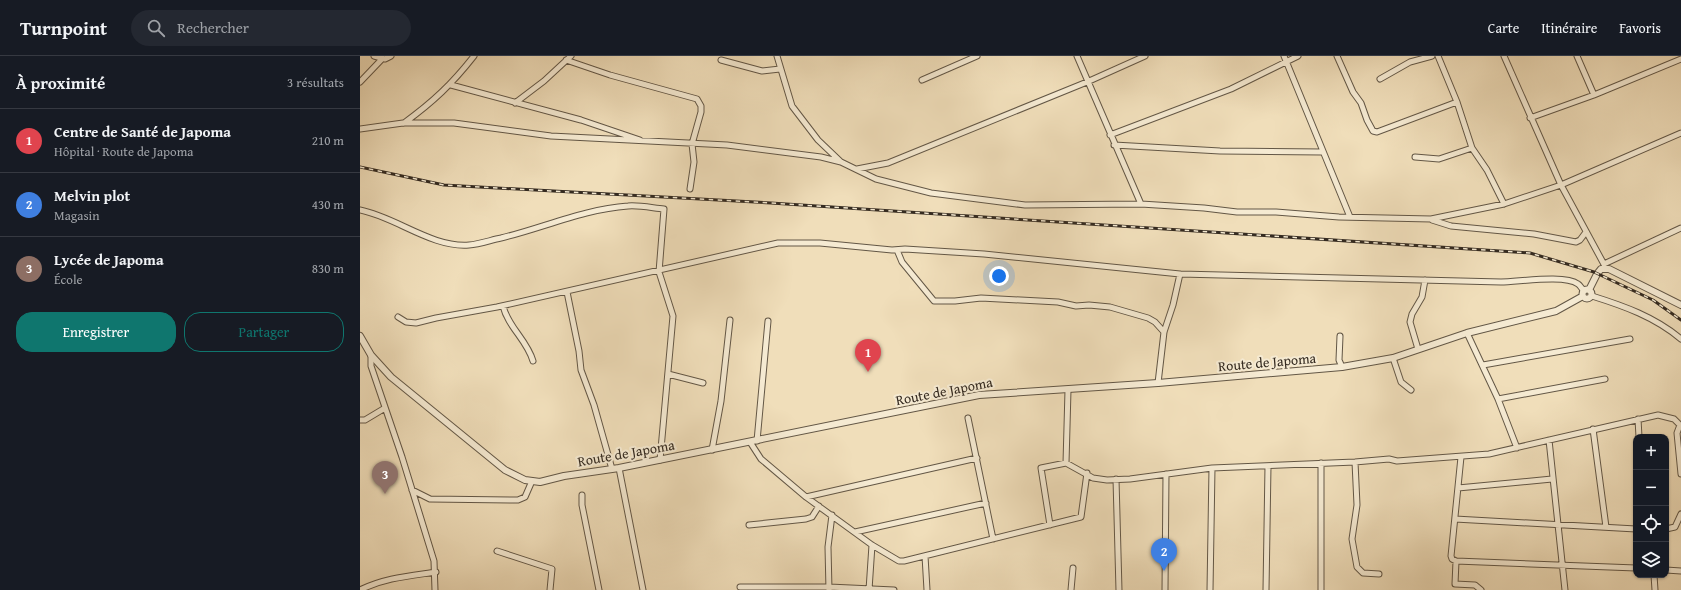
<!DOCTYPE html>
<html lang="fr">
<meta charset="utf-8">
<style>
:root{--surface:#171b24;--page:#242831;--text:#f1f3f6;--muted:#9ea1a6;--line:#363941;--accent:#0f766e}
body{margin:0;font-family:"Gentium Book Plus",serif;background:var(--page);color:var(--text)}
.controls{position:absolute;right:12px;bottom:12px;display:grid;overflow:hidden;border-radius:8px;box-shadow:0 1px 3px #0004}
.controls button{width:36px;height:36px;display:grid;place-items:center;padding:0;border:0;border-bottom:1px solid var(--line);background:var(--surface);color:var(--text);font:20px sans-serif}
.you{position:absolute;left:639px;top:220px;width:14px;height:14px;margin:-10px;border:3px solid #fff;border-radius:50%;background:#1a73e8;box-shadow:0 0 0 6px #1a73e833}
.badge{display:grid;place-items:center;width:26px;height:26px;border-radius:50%;background:var(--accent);color:#fff;font-size:13px;font-weight:700}
.pin{position:absolute;translate:-50% -33px;filter:drop-shadow(0 1px 2px #0008)}
.pin::after{content:'';position:absolute;top:21px;width:14px;height:12px;background:inherit;clip-path:polygon(0 0,100% 0,50% 100%)}
.list{margin:0;padding:0;list-style:none}
h2{display:flex;justify-content:space-between;align-items:center;height:52px;margin:0;padding:0 16px;font-size:17px}
h2 small{font-size:13px;font-weight:400;color:var(--muted)}
.list li{display:grid;grid-template-columns:26px 1fr auto;gap:12px;align-items:center;box-sizing:border-box;height:64px;padding:0 16px;border-top:1px solid var(--line)}
.list b{display:block;font-size:15px;white-space:nowrap}
.list p{margin:0;font-size:13px;white-space:nowrap;color:var(--muted)}
.list em{font-size:13px;font-style:normal;color:var(--muted)}
.actions{display:flex;gap:8px;padding:12px 16px}
.actions a{flex:1;padding:9px 0;border:1px solid var(--accent);border-radius:16px;text-align:center;font-size:14px;color:var(--accent)}
.actions .main{background:var(--accent);color:#fff}
.icon{flex:none;width:22px;height:22px;fill:none;stroke:currentColor;stroke-width:2;stroke-linecap:round;stroke-linejoin:round}
.map{position:relative;flex:none;width:1321px;height:534px;overflow:hidden}
header{display:flex;align-items:center;gap:24px;box-sizing:border-box;height:56px;padding:0 20px;background:var(--surface);border-bottom:1px solid var(--line)}
header strong{font-size:19px}
nav{display:flex;gap:22px;margin-inline-start:auto;font-size:14px}
.search{width:280px;height:36px;background:var(--page);display:flex;align-items:center;gap:10px;box-sizing:border-box;padding:0 14px;border-radius:22px;color:var(--muted);font-size:15px}
main{display:flex}
aside{flex:1;background:var(--surface)}
.map>svg:first-child{display:block}
</style>
<header>
<strong>Turnpoint</strong>
<div class="search"><svg class="icon" aria-label="search" viewBox="0 0 24 24"><circle cx="10" cy="10" r="6"/><path d="M15 15l6 6"/></svg>Rechercher</div>
<nav><a>Carte</a><a>Itinéraire</a><a>Favoris</a></nav>
</header>
<main>
<aside>
<h2>À proximité<small>3 résultats</small></h2>
<ul class="list">
<li><span class="badge" style="background:#e0444e">1</span><div><b>Centre de Santé de Japoma</b><p>Hôpital · Route de Japoma</p></div><em>210 m</em></li>
<li><span class="badge" style="background:#3f7fe0">2</span><div><b>Melvin plot</b><p>Magasin</p></div><em>430 m</em></li>
<li><span class="badge" style="background:#8d6e63">3</span><div><b>Lycée de Japoma</b><p>École</p></div><em>830 m</em></li>
</ul>
<div class="actions"><a class="main">Enregistrer</a><a>Partager</a></div>
</aside>
<div class="map">
<svg width="1321" height="534" viewBox="0 0 1321 534">
<rect width="100%" height="100%" fill="#f0deba"/>
<filter id="stains"><feTurbulence type="fractalNoise" baseFrequency=".005" numOctaves="4"/><feColorMatrix values="0 0 0 0 .2 0 0 0 0 .09 0 0 0 0 .02 0 0 0 .5 -.17"/></filter>
<radialGradient id="worn" r=".72"><stop offset=".6" stop-color="#630" stop-opacity="0"/><stop offset="1" stop-color="#630" stop-opacity=".3"/></radialGradient>
<g fill="none" stroke-linecap="round" stroke-linejoin="round">
<defs>
<path id="minor" d="M14,0L25,3L31,0
M417,0L432,50L458,84L480,105
M717,0L781,148
M924,0L990,161
M977,0L993,36L1001,47L1007,64L1013,75L1017,76L1097,46
M1078,0L1097,46L1112,92L1127,114L1144,148
M1144,0L1201,129L1246,212
M1217,0L1234,39
M206,4L250,19L337,43L341,50V56L332,88L334,106L330,133
M361,4L402,15L420,13
M1020,23L1050,6L1072,0
M562,24L617,0
M0,26L22,3
M91,29L221,64L280,84
M155,47L184,25L211,0
M1170,62L1234,39L1321,3
M44,67C73,46 92,28 114,0
M0,73L43,67H94L191,80L367,89L461,101L481,106L516,123L571,137L665,149L781,148L844,152L877,156H916L979,161L1071,163L1144,148L1201,129L1321,77
M750,79L871,33L938,0
M754,89L860,95L962,96
M1055,101L1079,103L1112,92
M497,113L528,107L727,26L785,0
M0,154C36,161 72,192 109,189C120,188 131,184 141,182C183,172 224,153 268,150C279,149 293,152 304,153L299,216L313,260L300,404
M1072,164L1091,170L1174,178L1216,186L1220,184L1226,176
M537,194L542,206L574,245H595L621,242L698,246L716,250L729,249L750,251L788,262L795,266L804,276
M1244,208L1321,172
M207,236L219,295L221,314L234,349L252,413
M1232,240C1264,250 1295,261 1321,283
M143,250C148,271 167,284 173,305
M38,261L46,266L56,267L76,262L137,251L418,187H460L532,194L545,193L624,198L820,218L1141,226C1158,226 1205,218 1218,228C1220,229 1222,233 1224,235
M1107,277L1138,343L1157,392
M980,280L979,304L982,311
M1058,293L1050,266L1052,258L1062,241L1065,224
M11,299V310L42,401L74,505L75,534
M1033,302L1041,326L1051,334
M1123,309L1270,283
M308,318L343,327
M798,327L804,276L813,249L820,218
M1138,343L1245,323
M608,362L633,483
M1278,363L1279,381
M0,364H5L25,352
M1320,369L1317,377L1321,418
M1233,373L1246,471
M1189,384L1205,534
M397,385L408,265
M390,386L401,403L446,441L512,489L539,505H544L721,461L727,417
M352,394L361,345L370,264
M1101,401L1091,500L1092,503L1096,505L1276,512
M995,406L997,449L992,483L997,511L1003,517L1019,518
M706,407L708,334
M961,407V534
M259,412L283,534
M756,423L759,534
M1098,432L1192,423
M52,434L70,443L158,444L165,441L172,425
M222,439V449L239,534
M446,441L617,402
M1095,463L1276,473
M389,469L446,463L452,461L459,450
M690,469L681,412L706,407L733,422L747,424L770,423L852,412L995,406L1029,403L1037,405L1129,398L1298,359L1314,363L1321,370
M1306,473L1315,471L1321,458
M495,476L626,447
M137,495L192,513L190,534
M565,500L567,534
M1096,505L1095,528L1115,529L1121,534
M1306,514L1321,515
M1294,519L1295,534
M380,531H469L534,534
M0,534C24,522 49,520 76,516
M469,534L468,491L472,459
M509,534L512,489
M711,534L713,512
M805,534L806,418
M850,534L852,412
M906,534L908,410"/>
<path id="tertiary" d="M1222.5 238a4.5 4.5 0 1 1 9 0a4.5 4.5 0 1 1-9 0Z
M1229,234L1237,218L1241,213H1249L1321,249
M0,280L11,299L31,321L145,414L165,424L180,426L204,420L259,412L619,339L798,327L982,311L1033,302L1107,277L1196,255L1223,240"/>
</defs>
<use href="#minor" stroke="#635746" stroke-width="7"/>
<use href="#tertiary" stroke="#635746" stroke-width="8"/>
<use href="#minor" stroke="#f5ead2" stroke-width="5"/>
<use href="#tertiary" stroke="#f5ead2" stroke-width="6"/>
<defs>
<path id="rail" d="M0,111L84,129L411,147L1170,197L1234,216L1293,244L1321,264"/>
</defs>
<use href="#rail" stroke="#342a20" stroke-width="3"/>
<use href="#rail" stroke="#f5ead2" stroke-width="1.5" stroke-dasharray="4.5" stroke-linecap="butt"/>
</g>
<g text-anchor="middle" dominant-baseline="central" stroke-width="4" stroke-linejoin="round" paint-order="stroke">
<g font-size="14" fill="#342a20" stroke="#f5ead2">
<text transform="translate(907 306) rotate(-5)">Route de Japoma</text>
<text transform="translate(584 335) rotate(-11)">Route de Japoma</text>
<text transform="translate(266 397) rotate(-10)">Route de Japoma</text>
</g>
</g>
<rect width="100%" height="100%" filter="url(#stains)"/>
<rect width="100%" height="100%" fill="url(#worn)"/>
</svg>
<div class="controls">
<button>+</button>
<button>−</button>
<button><svg class="icon" aria-label="locate" viewBox="0 0 24 24"><circle cx="12" cy="12" r="6"/><path d="M12 2v4M12 18v4M2 12h4M18 12h4"/></svg></button>
<button><svg class="icon" aria-label="layers" viewBox="0 0 24 24"><path d="M12 4l9 5-9 5-9-5zM3 14l9 5 9-5"/></svg></button>
</div>
<div class="you"></div>
<div class="pin badge" style="left:508px;top:316px;background:#e0444e">1</div>
<div class="pin badge" style="left:804px;top:515px;background:#3f7fe0">2</div>
<div class="pin badge" style="left:25px;top:438px;background:#8d6e63">3</div>
</div>
</main>
